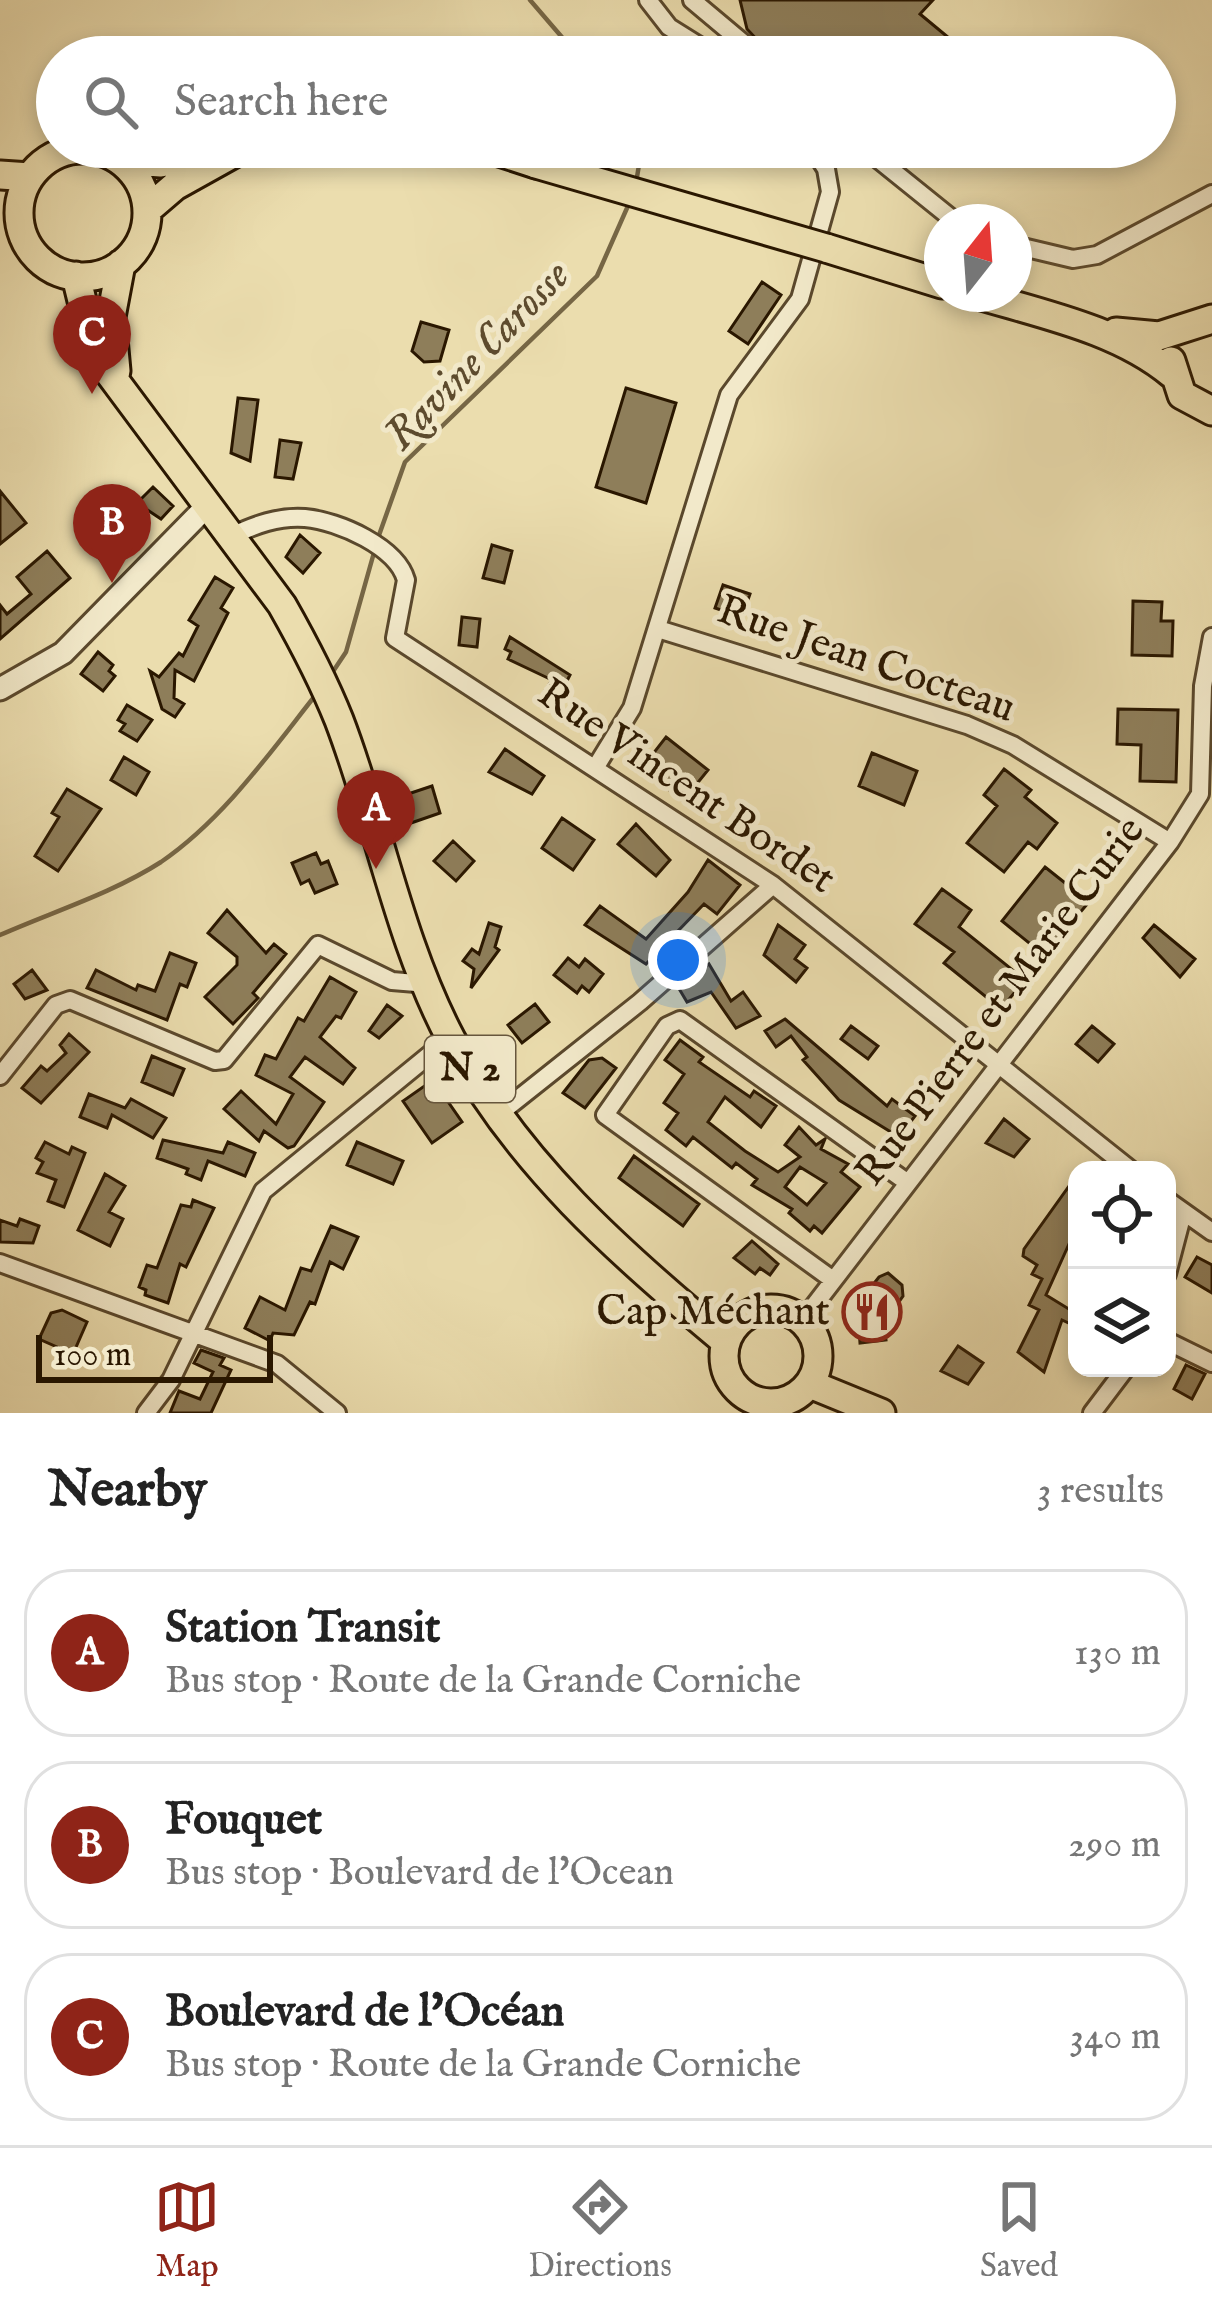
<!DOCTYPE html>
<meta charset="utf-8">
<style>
:root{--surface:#fff;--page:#f6f6f6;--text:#222;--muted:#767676;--line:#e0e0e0;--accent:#8f2418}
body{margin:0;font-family:"IM FELL English",serif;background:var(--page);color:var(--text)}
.controls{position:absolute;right:36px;bottom:36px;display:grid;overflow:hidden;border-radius:24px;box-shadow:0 6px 18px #0003}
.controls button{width:108px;height:108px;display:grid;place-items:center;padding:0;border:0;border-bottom:3px solid var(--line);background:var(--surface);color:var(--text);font:60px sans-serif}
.compass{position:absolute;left:924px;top:204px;width:108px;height:108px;border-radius:50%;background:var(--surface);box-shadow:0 6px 18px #0003;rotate:17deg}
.scale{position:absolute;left:36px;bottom:30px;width:237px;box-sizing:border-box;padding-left:12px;border:6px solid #2a1700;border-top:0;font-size:33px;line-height:42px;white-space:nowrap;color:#2a1700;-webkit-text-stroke:9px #f2e9ca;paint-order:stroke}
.you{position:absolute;left:678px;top:960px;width:42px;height:42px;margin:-30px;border:9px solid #fff;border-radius:50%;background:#1a73e8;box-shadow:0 0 0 18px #1a73e833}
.badge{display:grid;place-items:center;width:78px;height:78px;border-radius:50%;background:var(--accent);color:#fff;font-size:39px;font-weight:700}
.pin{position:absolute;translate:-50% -99px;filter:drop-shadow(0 3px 6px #0008)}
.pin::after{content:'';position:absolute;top:63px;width:42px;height:36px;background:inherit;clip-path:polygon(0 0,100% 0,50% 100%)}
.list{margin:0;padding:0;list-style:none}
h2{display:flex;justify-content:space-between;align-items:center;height:156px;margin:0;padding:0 48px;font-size:51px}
h2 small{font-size:39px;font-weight:400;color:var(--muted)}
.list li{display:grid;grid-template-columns:78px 1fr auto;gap:36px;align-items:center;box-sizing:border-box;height:168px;margin:0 24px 24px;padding:0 24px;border:3px solid var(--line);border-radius:48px}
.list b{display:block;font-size:45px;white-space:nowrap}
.list p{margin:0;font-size:39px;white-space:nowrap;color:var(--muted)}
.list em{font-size:39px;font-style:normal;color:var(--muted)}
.icon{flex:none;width:66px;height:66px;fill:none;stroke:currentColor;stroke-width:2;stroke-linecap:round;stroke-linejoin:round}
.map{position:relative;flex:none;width:1212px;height:1413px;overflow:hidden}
.search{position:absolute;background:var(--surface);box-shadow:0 6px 18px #0003;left:36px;right:36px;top:36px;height:132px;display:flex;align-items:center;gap:30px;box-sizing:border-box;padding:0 42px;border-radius:66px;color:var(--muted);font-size:45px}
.sheet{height:732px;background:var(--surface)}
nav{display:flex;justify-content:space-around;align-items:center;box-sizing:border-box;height:168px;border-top:3px solid var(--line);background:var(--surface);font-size:33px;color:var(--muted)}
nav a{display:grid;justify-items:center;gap:6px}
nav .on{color:var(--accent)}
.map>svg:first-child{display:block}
</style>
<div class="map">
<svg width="1212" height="1413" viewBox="0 0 1212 1413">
<rect width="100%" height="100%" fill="#ebddae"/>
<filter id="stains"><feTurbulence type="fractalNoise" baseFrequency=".00167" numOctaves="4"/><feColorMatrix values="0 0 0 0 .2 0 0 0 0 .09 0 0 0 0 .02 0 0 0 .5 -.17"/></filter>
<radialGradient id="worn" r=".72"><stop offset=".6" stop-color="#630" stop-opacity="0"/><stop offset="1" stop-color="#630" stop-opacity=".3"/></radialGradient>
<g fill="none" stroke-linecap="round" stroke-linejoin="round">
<path stroke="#766645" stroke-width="4.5" d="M530,0L579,57
M636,183L642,147
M378,538L405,462L597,276L631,199
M332,673L346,652L375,549
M0,935C52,912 113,893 161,862C224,819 271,751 318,692"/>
</g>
<path fill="#8e7e5a" stroke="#2a1700" stroke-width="3" fill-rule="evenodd" d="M740,0H933L920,14L961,48L953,57H773L747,29Z
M762,282L781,295L748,344L729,331Z
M421,322L449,330L440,361L424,362L412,351Z
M626,388L676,403L646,503L596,487Z
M238,398L258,400L250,461L231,453Z
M280,440L301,443L293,479L275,477Z
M153,487L173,506L161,519L137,503Z
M0,491L26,523L0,544Z
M97,521L119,544L104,564L80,537Z
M300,535L320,553L303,573L286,557Z
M492,545L512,551L504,583L483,578Z
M47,551L70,578L0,639V605L7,614L31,594L17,577Z
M215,577L233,588L221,608L228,613L194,681L175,670L174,698L184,704L175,717L162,709L150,671L159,677L179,653L183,656L198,626L189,620Z
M723,585L750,594L742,617L715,608Z
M1133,601L1162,602L1161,621H1173L1172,656L1132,655Z
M462,617L480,619L477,647L459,645Z
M510,637L570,675L555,704L542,695L552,680L508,659L511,652L505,649Z
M98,652L113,665L109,671L115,676L103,691L81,674Z
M127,705L152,720L137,741L120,731L125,724L118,720Z
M1118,709L1178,710L1176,782L1140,781L1141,745L1117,744Z
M666,737L708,770L683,801L642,768Z
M505,749L544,776L532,794L489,772Z
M872,753L917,771L904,805L859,786Z
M124,757L149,772L136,795L111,780Z
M1004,769L1031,790L1025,797L1057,823L1037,849L1028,842L1004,872L967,843L997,806L984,795Z
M432,786L440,813L411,823L402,796Z
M67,789L101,809L58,871L35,856L59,817L52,813Z
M562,818L594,840L573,870L542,848Z
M636,824L670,860L656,876L618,844Z
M453,841L474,861L456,881L434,861Z
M316,853L321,864L328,861L337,884L315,893L309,880L301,884L292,863Z
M708,860L740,885L717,914L704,904L646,964L585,925L600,906L646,939L688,892Z
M1045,867L1089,902L1044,955L1002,921Z
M942,889L971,910L959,927L1025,980L1001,1009L944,963L954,952L915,924Z
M227,910L266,953L274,944L286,954L253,993L258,998L233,1024L205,997L237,965V957L208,933Z
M489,923L501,927L495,947L499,950L471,988L474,969L463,961L472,949L479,954Z
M778,925L805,945L795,959L807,968L796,982L764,955Z
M1154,925L1195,959L1180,977L1143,938Z
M170,953L196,963L187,987L180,984L167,1020L87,988L96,970L136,990L138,985L155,991Z
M568,958L579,967L585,959L603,974L589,992L582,986L577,993L554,975Z
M709,964L731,1001L743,992L760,1016L736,1028L711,992L687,1002L678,987Z
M32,970L47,990L25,999L14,984Z
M330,977L356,992L341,1018L336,1016L320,1037L355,1068L343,1084L305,1057L290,1077L324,1102L294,1146L288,1148L264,1131L259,1141L224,1109L241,1091L276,1124L293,1094L256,1075L265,1055L276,1059L298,1018L304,1021Z
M535,1004L549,1022L522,1043L508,1025Z
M387,1005L402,1016L379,1038L369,1031Z
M785,1019L887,1106L892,1099L915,1116L899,1137L839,1100L803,1060L807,1057L791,1036L776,1047L765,1031Z
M851,1026L878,1046L868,1059L841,1039Z
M1092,1026L1114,1044L1098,1062L1076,1044Z
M69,1034L89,1052L41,1103L22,1088L41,1066L47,1071L66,1053L60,1045Z
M680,1040L703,1057L699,1062L750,1097L754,1091L776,1106L761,1127L725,1097L708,1122L745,1151L778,1172L800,1157L785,1145L799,1127L816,1145L825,1139L821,1149L848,1164L841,1172L860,1187L822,1233L814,1226L810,1231L789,1213L792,1209L752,1185L757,1179L736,1163L732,1168L693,1137L686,1146L666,1130L678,1113L664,1103L684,1074L665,1060ZM800,1167L826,1183L807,1205L785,1187Z
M152,1056L184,1069L173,1095L142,1082Z
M602,1058L616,1068L585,1108L563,1093L589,1060Z
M433,1080L462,1122L432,1143L403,1101Z
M89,1094L125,1108L131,1099L166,1118L153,1138L112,1115L107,1128L80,1117Z
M1004,1119L1029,1139L1014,1157L986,1143Z
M163,1140L223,1153L228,1142L255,1153L245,1176L208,1161L201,1180L186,1174L188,1169L157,1158Z
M45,1142L69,1154L72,1147L85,1153L64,1207L48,1201L56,1180L37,1173L43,1162L36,1158Z
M357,1142L403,1161L393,1184L347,1165Z
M634,1156L699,1204L683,1226L619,1178Z
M105,1174L125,1186L109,1212L123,1219L110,1246L78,1230Z
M1077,1175V1242L1069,1244L1046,1295L1077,1314V1327L1062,1320L1044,1372L1018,1352L1039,1310L1029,1305L1042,1279L1032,1274L1037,1265L1023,1256L1024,1249Z
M193,1200L214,1208L186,1267L180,1264L168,1303L145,1295L146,1290L139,1287L147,1265L157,1268L181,1205L191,1207Z
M20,1219L39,1226L33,1243L0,1242V1220L17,1226Z
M331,1226L358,1237L343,1269L330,1262L315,1304L310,1302L294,1335L273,1333L270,1341L245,1328L260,1297L285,1310L301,1268L311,1271Z
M752,1241L778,1264L770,1275L760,1268L755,1274L734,1258Z
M1197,1257L1212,1265V1293L1185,1277Z
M888,1273L902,1285L903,1296L884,1323L886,1340L860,1343L859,1330L846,1319L879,1277Z
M62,1310L87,1322L73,1354L39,1339L51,1313Z
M958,1346L983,1363L968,1384L941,1371Z
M201,1350L224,1358L220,1365L231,1370L211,1413H170L179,1391L200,1399L213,1372L194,1363Z
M1186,1365L1205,1374L1192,1399L1174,1389Z"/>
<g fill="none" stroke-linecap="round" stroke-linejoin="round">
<defs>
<path id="minor" d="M648,0L669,27L717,57
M692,0L760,57
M863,147L956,222
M1014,245L1073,259L1097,255L1212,194
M231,536C255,525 278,516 305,518C339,521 397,547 406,580L395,638L773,885L1131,1170
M658,629L967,725L1013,745L1170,842
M597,765L632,708L729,395L800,299L830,192L826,169L812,147
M0,1076L56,1005L70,1000L215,1061L224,1060L318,945L392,981L428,984
M499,1114L640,1002L773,885
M1167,1200L1212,1232
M0,1263L277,1364L337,1413
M1167,1274L1183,1213
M833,1280L605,1115L667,1026L680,1020L908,1183
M803,1320L1170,842L1200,794L1203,686L1212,637
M1167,1341L1212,1363
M146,1413L171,1380L263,1191L450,1038
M1092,1413L1126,1368"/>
<path id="tertiary" d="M0,689L63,653L208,505"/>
<path id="primary" d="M484,147L536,164
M19 213a64 64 0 1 1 128 0a64 64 0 1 1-128 0Z
M119,160L161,163L221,148
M0,175L30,177
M147,210L175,186L245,147
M826,248L942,284
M76,276L95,354L282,605C303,642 323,680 339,720C379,824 398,939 451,1039C516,1162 619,1253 725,1341
M975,294C1041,314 1118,329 1172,374
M1116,332L1159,336L1212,319
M1171,361L1182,395L1212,411
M116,371L111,317L121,264
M724 1356a47 47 0 1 1 94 0a47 47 0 1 1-94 0Z
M810,1384L881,1413"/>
</defs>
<use href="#minor" stroke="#5a482c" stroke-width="22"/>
<use href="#tertiary" stroke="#5a482c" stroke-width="27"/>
<use href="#primary" stroke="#2a1700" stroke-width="33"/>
<use href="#minor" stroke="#f2e9ca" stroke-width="16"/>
<use href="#tertiary" stroke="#f2e9ca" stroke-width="21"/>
<use href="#primary" stroke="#ebddae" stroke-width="27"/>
<defs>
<path id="primary-bridge" d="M536,164L826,248"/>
</defs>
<use href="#primary-bridge" stroke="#2a1700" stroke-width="33" stroke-linecap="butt"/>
<use href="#primary-bridge" stroke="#ebddae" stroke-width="27"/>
</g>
<defs>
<symbol id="restaurant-ring" viewBox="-11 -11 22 22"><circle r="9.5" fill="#f2e9ca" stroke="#8f2418" stroke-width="1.5"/><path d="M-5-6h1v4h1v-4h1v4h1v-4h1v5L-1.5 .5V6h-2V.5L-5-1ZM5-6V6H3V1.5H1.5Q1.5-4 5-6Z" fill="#8f2418"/></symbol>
</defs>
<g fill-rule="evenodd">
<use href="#restaurant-ring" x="839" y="1279" width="66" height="66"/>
</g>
<g text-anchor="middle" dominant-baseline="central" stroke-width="10" stroke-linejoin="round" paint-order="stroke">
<rect fill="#f2e9ca" stroke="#66563d" stroke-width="3" x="425" y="1036" width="90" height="66" rx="9"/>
<g font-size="39" font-weight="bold" fill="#2a1700">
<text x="470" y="1069">N 2</text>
</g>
<g font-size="42" fill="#2a1700" stroke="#f2e9ca">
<text transform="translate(866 660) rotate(19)">Rue Jean Cocteau</text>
<text transform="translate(686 787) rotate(34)">Rue Vincent Bordet</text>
<text transform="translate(1001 1002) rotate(-53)">Rue Pierre et Marie Curie</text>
</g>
<g font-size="42" fill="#2a1700" stroke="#f2e9ca" text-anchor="end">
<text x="830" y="1312">Cap Méchant</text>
</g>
<g font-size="45" font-style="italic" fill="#5d4b2e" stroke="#f2e9ca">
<text transform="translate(478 356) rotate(-46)">Ravine Carosse</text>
</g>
</g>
<rect width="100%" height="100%" filter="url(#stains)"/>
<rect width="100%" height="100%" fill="url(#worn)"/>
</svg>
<div class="controls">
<button><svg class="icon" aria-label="locate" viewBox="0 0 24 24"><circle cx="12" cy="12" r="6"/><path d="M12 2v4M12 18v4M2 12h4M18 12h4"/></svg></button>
<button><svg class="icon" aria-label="layers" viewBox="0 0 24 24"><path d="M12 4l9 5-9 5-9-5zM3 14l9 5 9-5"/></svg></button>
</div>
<svg class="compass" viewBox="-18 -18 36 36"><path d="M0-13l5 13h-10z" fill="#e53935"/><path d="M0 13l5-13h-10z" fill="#767676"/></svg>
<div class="scale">100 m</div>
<div class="you"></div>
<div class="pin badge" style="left:376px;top:869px">A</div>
<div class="pin badge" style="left:112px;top:583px">B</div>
<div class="pin badge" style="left:92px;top:394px">C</div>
<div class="search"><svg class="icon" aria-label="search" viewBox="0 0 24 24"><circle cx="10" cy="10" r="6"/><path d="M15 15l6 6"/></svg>Search here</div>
</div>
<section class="sheet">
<h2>Nearby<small>3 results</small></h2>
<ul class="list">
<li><span class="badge">A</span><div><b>Station Transit</b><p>Bus stop · Route de la Grande Corniche</p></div><em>130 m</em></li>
<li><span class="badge">B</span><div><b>Fouquet</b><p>Bus stop · Boulevard de l'Ocean</p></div><em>290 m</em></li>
<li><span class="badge">C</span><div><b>Boulevard de l'Océan</b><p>Bus stop · Route de la Grande Corniche</p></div><em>340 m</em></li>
</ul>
</section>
<nav>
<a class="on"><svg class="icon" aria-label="map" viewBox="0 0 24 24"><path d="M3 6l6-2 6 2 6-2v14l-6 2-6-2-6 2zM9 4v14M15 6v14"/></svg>Map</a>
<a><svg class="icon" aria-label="directions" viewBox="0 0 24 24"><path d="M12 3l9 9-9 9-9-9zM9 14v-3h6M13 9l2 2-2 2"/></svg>Directions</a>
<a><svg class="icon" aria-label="saved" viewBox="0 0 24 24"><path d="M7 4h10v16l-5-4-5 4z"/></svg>Saved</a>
</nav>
